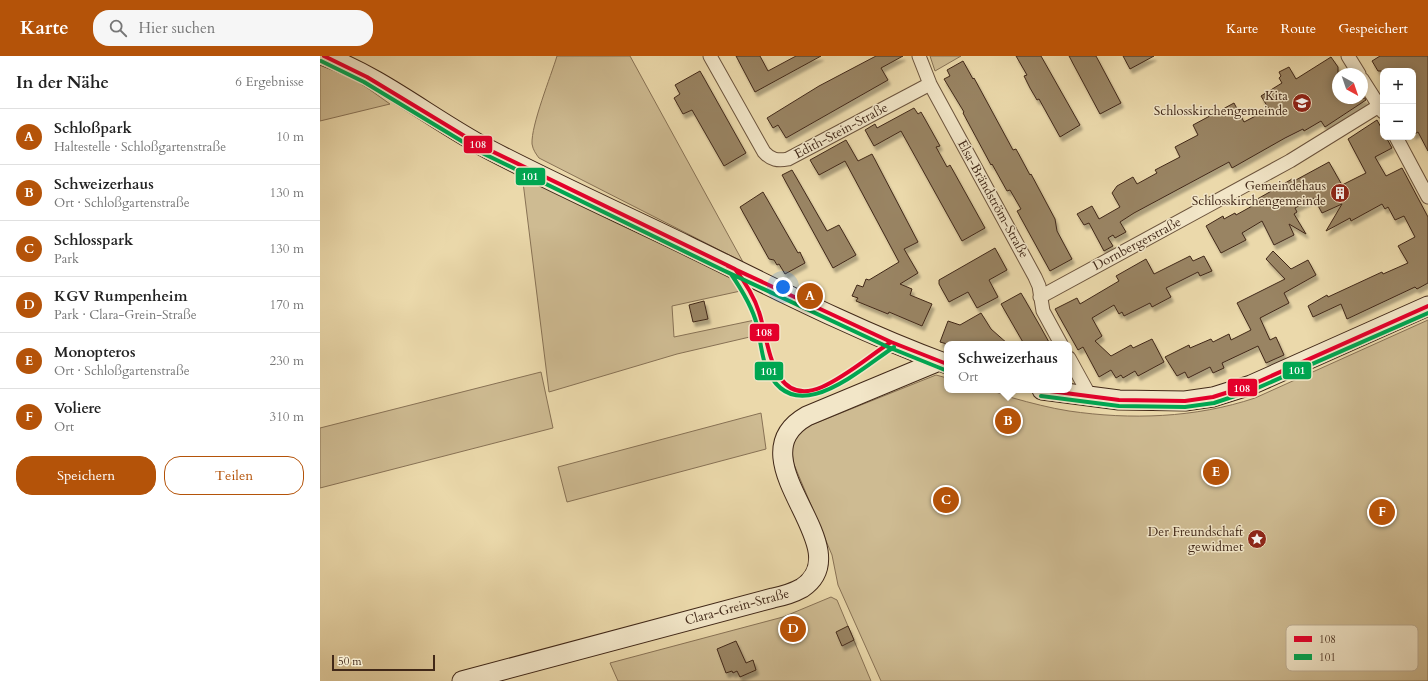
<!DOCTYPE html>
<html lang="de">
<meta charset="utf-8">
<style>
:root{--surface:#fff;--page:#f6f6f6;--text:#222;--muted:#767676;--line:#e0e0e0;--accent:#b45309}
body{margin:0;font-family:Cardo,serif;background:var(--page);color:var(--text)}
.controls{position:absolute;right:12px;top:12px;display:grid;overflow:hidden;border-radius:8px;box-shadow:0 2px 10px #0003}
.controls button{width:36px;height:36px;display:grid;place-items:center;padding:0;border:0;border-bottom:1px solid var(--line);background:var(--surface);color:var(--text);font:20px sans-serif}
.compass{position:absolute;left:1012px;top:12px;width:36px;height:36px;border-radius:50%;background:var(--surface);box-shadow:0 2px 10px #0003;rotate:140deg}
.scale{position:absolute;left:12px;bottom:10px;width:103px;box-sizing:border-box;padding-left:4px;border:2px solid #412818;border-top:0;font-size:11px;line-height:14px;white-space:nowrap;color:#412818;-webkit-text-stroke:3px #f2e6c8;paint-order:stroke}
.you{position:absolute;left:463px;top:231px;width:14px;height:14px;margin:-10px;border:3px solid #fff;border-radius:50%;background:#1a73e8;box-shadow:0 0 0 6px #1a73e833}
.badge{display:grid;place-items:center;width:26px;height:26px;border-radius:50%;background:var(--accent);color:#fff;font-size:13px;font-weight:700}
.pin{position:absolute;translate:-50% -50%;border:2px solid #fff;box-shadow:0 1px 4px #0006}
.popup{position:absolute;left:624px;top:285px;width:128px;height:52px;box-sizing:border-box;display:grid;place-content:center;border-radius:8px;background:var(--surface);filter:drop-shadow(0 1px 3px #0005);font-size:13px;white-space:nowrap;color:var(--muted)}
.popup b{font-size:15px;color:var(--text)}
.popup::after{content:'';position:absolute;left:50%;top:100%;margin-left:-8px;border:8px solid transparent;border-top-color:var(--surface)}
.list{margin:0;padding:0;list-style:none}
h2{display:flex;justify-content:space-between;align-items:center;height:52px;margin:0;padding:0 16px;font-size:17px}
h2 small{font-size:13px;font-weight:400;color:var(--muted)}
.list li{display:grid;grid-template-columns:26px 1fr auto;gap:12px;align-items:center;box-sizing:border-box;height:56px;padding:0 16px;border-top:1px solid var(--line)}
.list b{display:block;font-size:15px;white-space:nowrap}
.list p{margin:0;font-size:13px;white-space:nowrap;color:var(--muted)}
.list em{font-size:13px;font-style:normal;color:var(--muted)}
.actions{display:flex;gap:8px;padding:12px 16px}
.actions a{flex:1;padding:9px 0;border:1px solid var(--accent);border-radius:16px;text-align:center;font-size:14px;color:var(--accent)}
.actions .main{background:var(--accent);color:#fff}
.icon{flex:none;width:22px;height:22px;fill:none;stroke:currentColor;stroke-width:2;stroke-linecap:round;stroke-linejoin:round}
.map{position:relative;flex:none;width:1108px;height:625px;overflow:hidden}
header{display:flex;align-items:center;gap:24px;box-sizing:border-box;height:56px;padding:0 20px;background:var(--accent);color:#fff}
header strong{font-size:19px}
nav{display:flex;gap:22px;margin-inline-start:auto;font-size:14px}
.search{width:280px;height:36px;background:var(--page);display:flex;align-items:center;gap:10px;box-sizing:border-box;padding:0 14px;border-radius:16px;color:var(--muted);font-size:15px}
main{display:flex}
aside{flex:1;background:var(--surface)}
.map>svg:first-child{display:block}
</style>
<header>
<strong>Karte</strong>
<div class="search"><svg class="icon" aria-label="search" viewBox="0 0 24 24"><circle cx="10" cy="10" r="6"/><path d="M15 15l6 6"/></svg>Hier suchen</div>
<nav><a>Karte</a><a>Route</a><a>Gespeichert</a></nav>
</header>
<main>
<aside>
<h2>In der Nähe<small>6 Ergebnisse</small></h2>
<ul class="list">
<li><span class="badge">A</span><div><b>Schloßpark</b><p>Haltestelle · Schloßgartenstraße</p></div><em>10 m</em></li>
<li><span class="badge">B</span><div><b>Schweizerhaus</b><p>Ort · Schloßgartenstraße</p></div><em>130 m</em></li>
<li><span class="badge">C</span><div><b>Schlosspark</b><p>Park</p></div><em>130 m</em></li>
<li><span class="badge">D</span><div><b>KGV Rumpenheim</b><p>Park · Clara-Grein-Straße</p></div><em>170 m</em></li>
<li><span class="badge">E</span><div><b>Monopteros</b><p>Ort · Schloßgartenstraße</p></div><em>230 m</em></li>
<li><span class="badge">F</span><div><b>Voliere</b><p>Ort</p></div><em>310 m</em></li>
</ul>
<div class="actions"><a class="main">Speichern</a><a>Teilen</a></div>
</aside>
<div class="map">
<svg width="1108" height="625" viewBox="0 0 1108 625">
<defs>
<filter id="shadow"><feDropShadow dx="2.5" dy="4.5" stdDeviation="1" flood-color="#0004"/></filter>
</defs>
<rect width="100%" height="100%" fill="#ebd9ab"/>
<filter id="stains"><feTurbulence type="fractalNoise" baseFrequency=".005" numOctaves="4"/><feColorMatrix values="0 0 0 0 .2 0 0 0 0 .09 0 0 0 0 .02 0 0 0 .5 -.17"/></filter>
<radialGradient id="worn" r=".72"><stop offset=".6" stop-color="#630" stop-opacity="0"/><stop offset="1" stop-color="#630" stop-opacity=".3"/></radialGradient>
<path fill="#cebb92" stroke="#887255" d="M237,0H310L423,206L219,102C216,98 213,94 212,88C211,69 231,20 237,0Z
M610,0H641L615,15Z
M0,7L29,19L70,48L0,65Z
M202,118L410,219L425,234L352,250L354,281L435,264L434,280L357,298L229,336Z
M1108,264V625H561L518,529L512,499L473,406L472,390L481,373L616,319L627,322V334C640,334 654,332 667,334C675,335 684,339 693,342C711,347 730,352 749,355C811,364 875,362 935,342Z
M221,316L233,372L0,432V372Z
M441,357L446,393L247,446L238,411Z
M511,541L517,544L551,625H298L290,607L463,561Z"/>
<path fill="#998464" stroke="#412818" filter="url(#shadow)" d="M416,0H440L448,15L476,0H501L435,36Z
M556,0H583L561,12L568,24L466,82L458,69L453,72L447,62L499,30Z
M696,0H721L760,69L740,81L719,43L717,44L710,32L704,20L707,19Z
M749,0H776L801,47L780,58Z
M803,0H834L810,13Z
M1060,0H1108V95L1098,76L1093,79V15H1086L1085,13L1081,15H1058L1052,5Z
M1011,1L1018,11V42H1045L1046,44L1005,71L1001,65L984,75L983,73L965,82L912,112L909,106L814,157L800,166L806,176L795,182L793,179L788,182L793,190L784,195L769,167L764,169L757,158L772,150L779,163L800,151L792,137L797,130L813,121L817,128L837,117L835,114L860,101L855,91L878,79L873,69L914,47L924,66L949,53L941,40L962,27L959,22L961,20L959,16L969,11L976,23Z
M643,5L653,23L654,22L693,94L696,93L710,119L711,118L735,163L737,175L752,203L730,215L697,155L701,153L690,134L687,135L672,108L671,109L643,57L644,56L624,23L630,20L627,14Z
M380,15L426,97L404,110L372,54L363,58L354,42L360,38L355,29Z
M594,52L598,58L601,56L620,90L616,91L627,111L630,109L665,172L642,185L581,75L554,90L545,74L555,68L557,72Z
M1057,64L1063,75V81H1066L1072,92L1055,101L1066,120L1082,112L1108,161V227L1097,233L1095,231L1027,263L1021,248L993,261L988,250L1007,239L1008,241L1062,216L1063,218L1088,207L1078,190L1095,181L1084,160L1075,164L1068,151L1065,153L1062,148L1031,165L1030,162L1006,175L1022,148L1002,157L994,142L975,152L977,156L974,158L986,178L969,168L974,179L954,189L942,165L922,177L926,184L901,197L886,170L903,160L904,163L915,157L916,159L934,149L932,146L955,133L972,123L974,125L1009,106L1022,129L1046,117L1028,83Z
M526,84L538,105L552,98L598,186L584,193L598,217L580,228L592,233L590,239L612,248L602,270L569,256L568,258L536,245L538,242L532,240L537,229L543,231L546,223L549,224L579,206L525,105L499,119L490,104Z
M472,114L507,175L519,169L536,199L513,212L462,119Z
M443,136L478,197L480,196L485,207L465,218L459,208L457,209L454,204L449,203L420,151Z
M675,192L687,214L669,224L678,241L657,252L648,236L629,246L619,228V224Z
M953,195L971,213L988,204L996,219L964,237L969,247L940,262L950,284L956,281L964,299L946,307L938,290L902,307L904,312L893,317L890,311L868,322L865,316L857,320L845,301L869,289L870,292L891,283L893,286L909,278L911,284L931,274L917,247L965,223L946,203Z
M870,200L873,205L884,200L892,215L880,220L878,216L846,232L851,241L832,251L830,247L804,260L802,256L799,258L794,249L772,262L782,280L775,285L791,300L811,289L813,292L832,283L844,306L818,320L815,315L803,322L801,319L796,322L791,314L779,321L763,291L758,294L735,253L757,242L760,248L799,225L796,220L826,203L834,218Z
M701,237L720,270L730,288H704L681,248Z
M384,245L388,263L373,266L369,249Z
M661,257L671,273L688,288H627L620,286L628,265L640,269Z
M890 416a6 6 0 1 1 12 0a6 6 0 1 1-12 0Z
M528,570L534,584L522,590L516,576Z
M416,585L426,607L433,604L436,614L420,621L417,615L413,617L412,615L406,617L397,593Z"/>
<g fill="none" stroke-linecap="round" stroke-linejoin="round">
<defs>
<path id="street" d="M390,0L444,96C451,104 458,105 468,103L610,28
M599,0L610,28L715,221L719,230L723,255L741,288
M1028,0L1039,18
M1042,23L1063,56
M1076,81L1108,141
M720,241L970,105L1059,50
M749,302L771,342"/>
<path id="secondary" d="M4,0C63,22 113,64 168,93C233,127 300,157 366,189C452,231 537,275 627,308
M722,334L799,344L865,345L893,341L931,329L1108,250
M142,625L453,542C463,540 473,537 482,532C543,491 411,403 487,360L619,305"/>
</defs>
<use href="#street" stroke="#6c543d" stroke-width="15"/>
<use href="#secondary" stroke="#412818" stroke-width="21"/>
<use href="#street" stroke="#f2e6c8" stroke-width="13"/>
<use href="#secondary" stroke="#f2e6c8" stroke-width="19"/>
<defs>
<path id="bus-1" d="M4,0L47,21L161,90L415,213C425,226 434,240 439,256C449,285 451,353 502,331C527,320 548,301 571,286
M408,210L571,286L627,308
M722,334L799,344L865,345L893,341L931,329L1108,250"/>
<path id="bus-2" d="M1,5L44,26L158,95L411,218C422,234 432,250 437,269C440,282 441,295 445,308C471,378 539,314 574,291
M405,215L568,291L625,314
M721,340L799,350L865,351L894,347L933,334L1108,257"/>
</defs>
<use href="#bus-1" stroke="#f2e6c8" stroke-width="7"/>
<use href="#bus-2" stroke="#f2e6c8" stroke-width="7"/>
<use href="#bus-1" stroke="#e4002b" stroke-width="4"/>
<use href="#bus-2" stroke="#00a651" stroke-width="4"/>
</g>
<defs>
<symbol id="school-disc" viewBox="-11 -11 22 22"><circle r="9.5" fill="#8f2418" stroke="#f2e6c8"/><path d="M0-5L7-2L0 1L-7-2ZM-4 1L0 2.5L4 1V4Q0 6-4 4Z" fill="#fff"/></symbol>
<symbol id="building-disc" viewBox="-11 -11 22 22"><circle r="9.5" fill="#8f2418" stroke="#f2e6c8"/><path d="M-4-6H4V6H1V3H-1V6H-4ZM-2.5-4.3h1.7v1.8h-1.7ZM.8-4.3h1.7v1.8H.8ZM-2.5-1h1.7V.8h-1.7ZM.8-1h1.7V.8H.8Z" fill="#fff"/></symbol>
<symbol id="sight-disc" viewBox="-11 -11 22 22"><circle r="9.5" fill="#8f2418" stroke="#f2e6c8"/><path d="M0-6L1.8-2.2L6-1.7L2.9 1.2L3.7 5.4L0 3.3L-3.7 5.4L-2.9 1.2L-6-1.7L-1.8-2.2Z" fill="#fff"/></symbol>
</defs>
<g fill-rule="evenodd">
<use href="#school-disc" x="971" y="36" width="22" height="22"/>
<use href="#building-disc" x="1009" y="126" width="22" height="22"/>
<use href="#sight-disc" x="926" y="472" width="22" height="22"/>
</g>
<g text-anchor="middle" dominant-baseline="central" stroke-width="3" stroke-linejoin="round" paint-order="stroke">
<g font-size="13" fill="#412818" stroke="#f2e6c8" text-anchor="end">
<text x="968" y="40">Kita<tspan x="968" dy="15">Schlosskirchengemeinde</tspan></text>
<text x="1006" y="130">Gemeindehaus<tspan x="1006" dy="15">Schlosskirchengemeinde</tspan></text>
<text x="923" y="476">Der Freundschaft<tspan x="923" dy="15">gewidmet</tspan></text>
</g>
<g font-size="13" fill="#412818" stroke="#f2e6c8">
<text transform="translate(521 75) rotate(-28)">Edith-Stein-Straße</text>
<text transform="translate(673 143) rotate(61)">Elsa-Brändström-Straße</text>
<text transform="translate(817 188) rotate(-28)">Dornbergerstraße</text>
<text transform="translate(417 551) rotate(-15)">Clara-Grein-Straße</text>
</g>
</g>
<rect x="966" y="569" width="132" height="46" rx="6" fill="#f2e6c8" stroke="#bdad93" stroke-width="1"/>
<rect x="974" y="580" width="18" height="6" fill="#e4002b"/>
<rect x="974" y="598" width="18" height="6" fill="#00a651"/>
<g font-size="11" fill="#412818">
<text x="999" y="587">108</text>
<text x="999" y="605">101</text>
</g>
<g stroke="#f2e6c8" stroke-width="1.5">
<rect x="143" y="79" width="30" height="19" rx="4" fill="#e4002b"/>
<rect x="195" y="111" width="31" height="19" rx="4" fill="#00a651"/>
<rect x="429" y="267" width="31" height="19" rx="4" fill="#e4002b"/>
<rect x="962" y="305" width="30" height="19" rx="4" fill="#00a651"/>
<rect x="434" y="305" width="30" height="20" rx="4" fill="#00a651"/>
<rect x="907" y="322" width="31" height="19" rx="4" fill="#e4002b"/>
</g>
<g font-size="11" text-anchor="middle" font-weight="bold" fill="#fff">
<text x="158" y="92">108</text>
<text x="210" y="124">101</text>
<text x="444" y="280">108</text>
<text x="977" y="318">101</text>
<text x="449" y="319">101</text>
<text x="922" y="336">108</text>
</g>
<rect width="100%" height="100%" filter="url(#stains)"/>
<rect width="100%" height="100%" fill="url(#worn)"/>
</svg>
<div class="controls">
<button>+</button>
<button>−</button>
</div>
<svg class="compass" viewBox="-18 -18 36 36"><path d="M0-13l5 13h-10z" fill="#e53935"/><path d="M0 13l5-13h-10z" fill="#767676"/></svg>
<div class="scale">50 m</div>
<div class="you"></div>
<div class="pin badge" style="left:490px;top:240px">A</div>
<div class="pin badge" style="left:688px;top:365px">B</div>
<div class="popup"><b>Schweizerhaus</b>Ort</div>
<div class="pin badge" style="left:626px;top:444px">C</div>
<div class="pin badge" style="left:473px;top:573px">D</div>
<div class="pin badge" style="left:896px;top:416px">E</div>
<div class="pin badge" style="left:1062px;top:456px">F</div>
</div>
</main>
